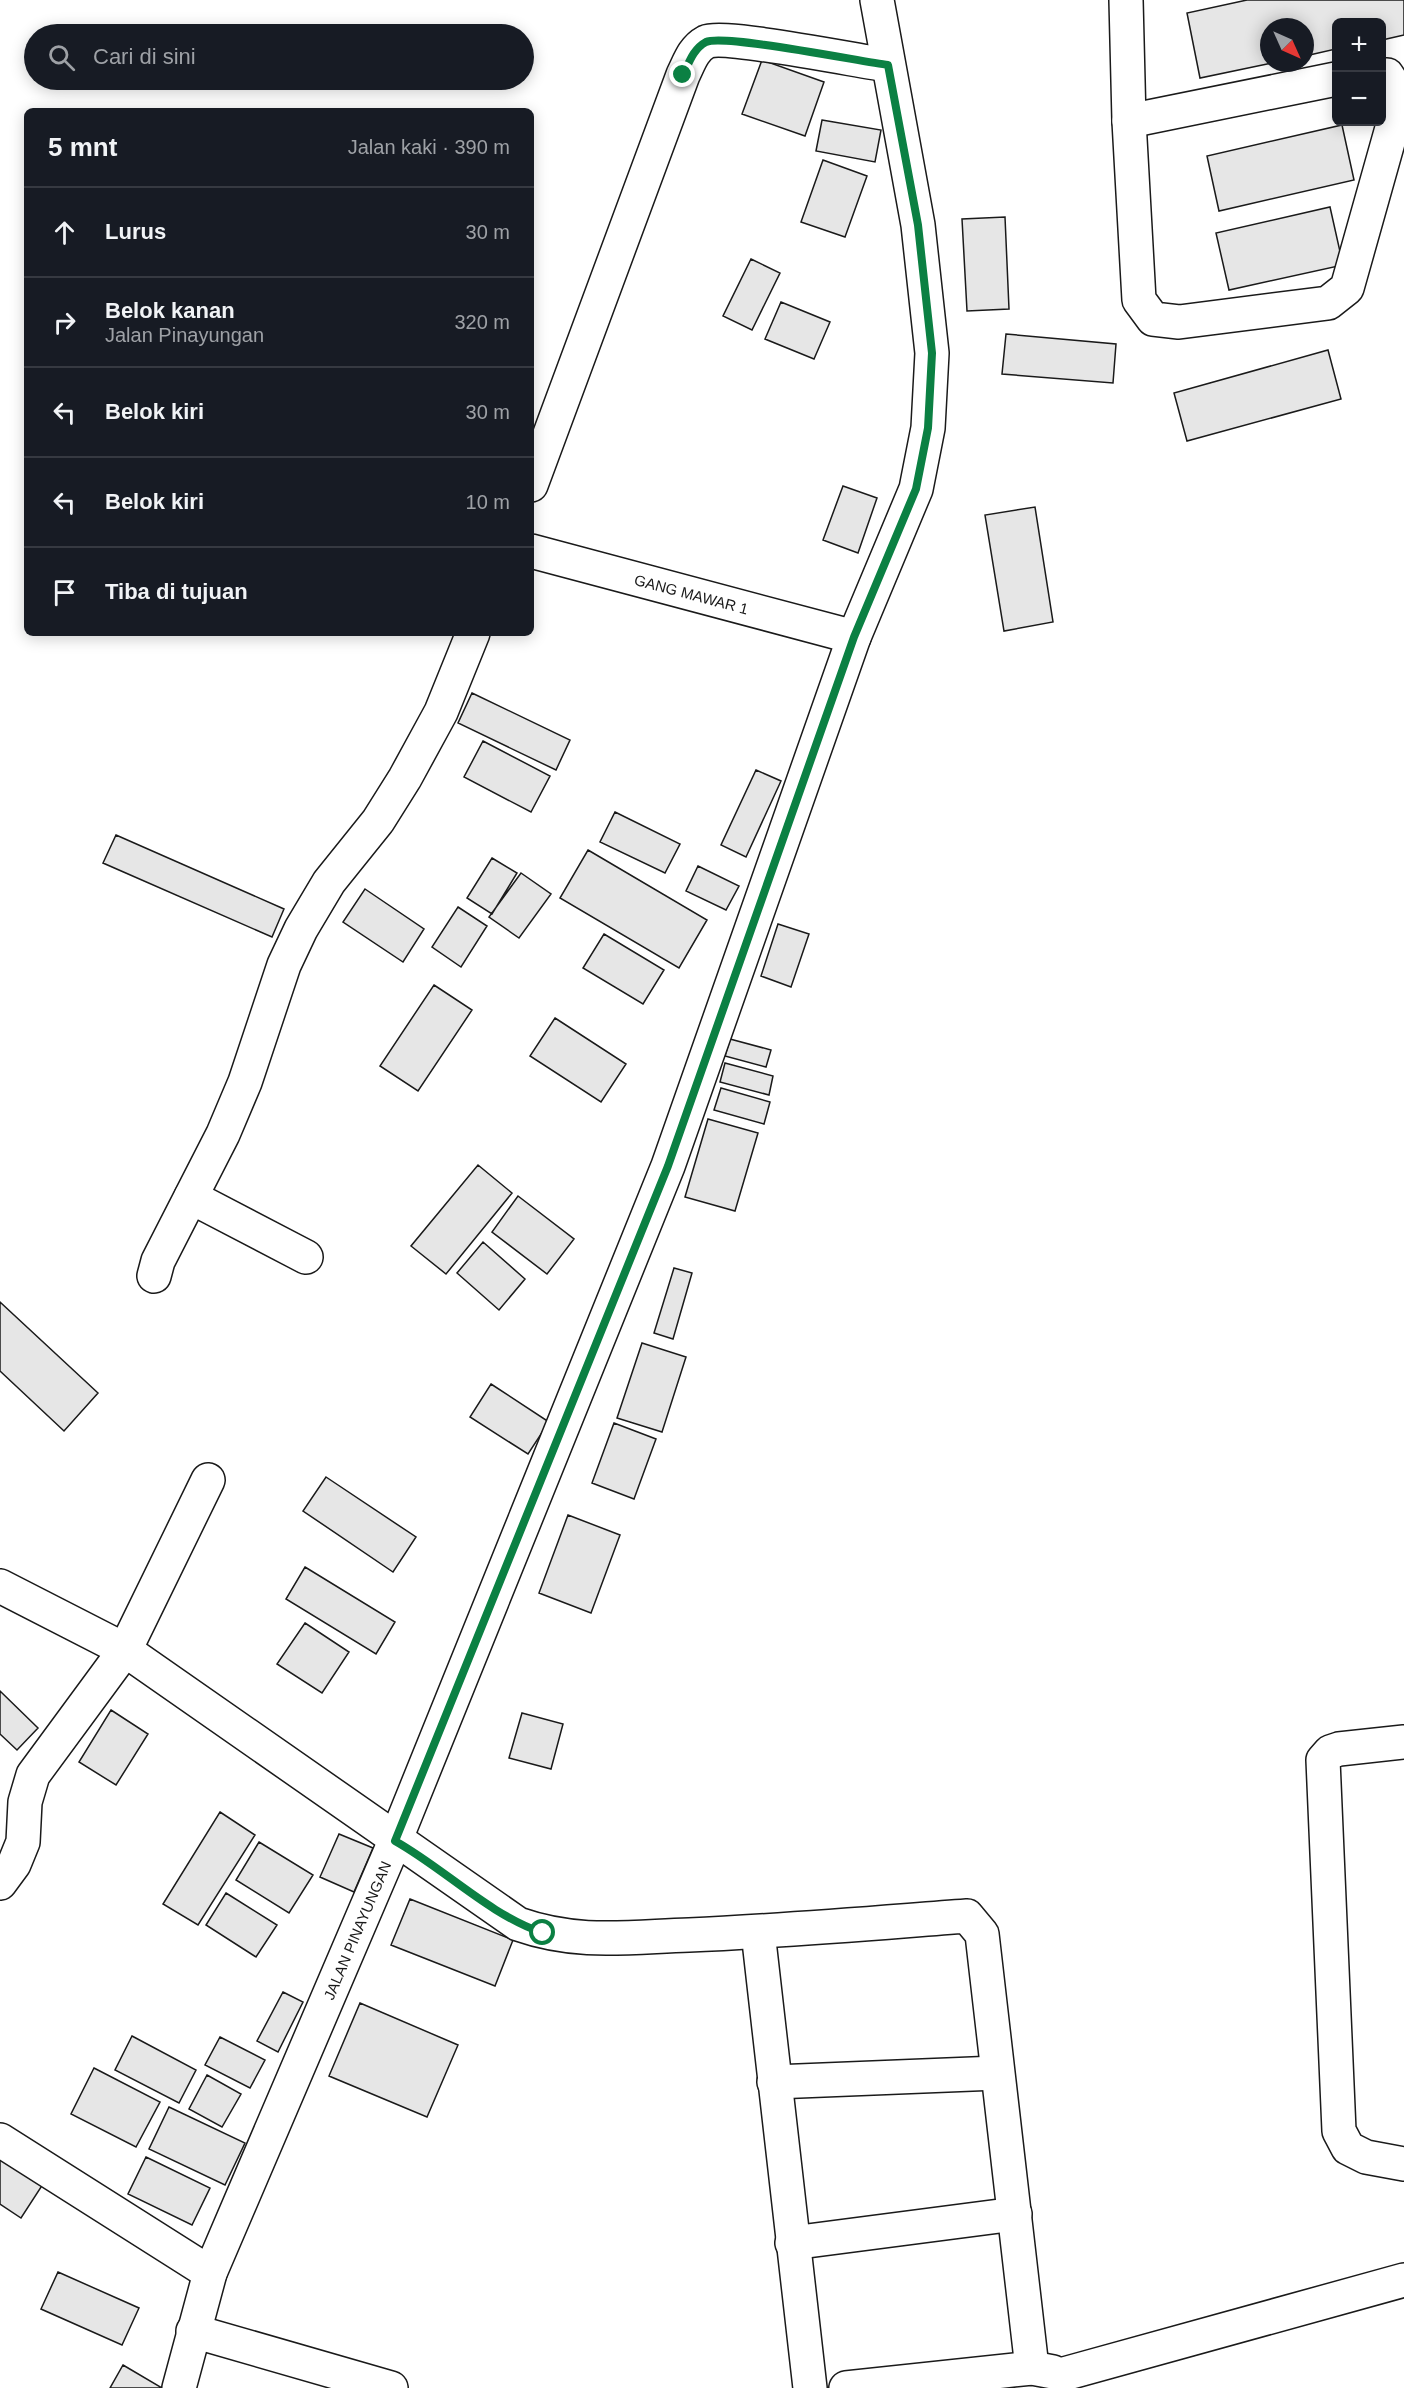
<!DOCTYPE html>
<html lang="id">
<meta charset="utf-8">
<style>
:root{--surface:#171b24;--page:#20242c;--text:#f1f3f6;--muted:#9ea1a6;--line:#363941}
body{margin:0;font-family:Helvetica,sans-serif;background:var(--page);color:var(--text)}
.controls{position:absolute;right:18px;top:18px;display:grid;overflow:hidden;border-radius:9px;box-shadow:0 3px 15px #0003}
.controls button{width:54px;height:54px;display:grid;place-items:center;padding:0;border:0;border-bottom:2px solid var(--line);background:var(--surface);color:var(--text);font:30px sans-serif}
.compass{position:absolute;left:1260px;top:18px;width:54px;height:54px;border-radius:50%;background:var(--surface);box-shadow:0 3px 15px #0003;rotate:135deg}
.stop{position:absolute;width:18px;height:18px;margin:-14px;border:4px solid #0b8043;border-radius:50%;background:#fff}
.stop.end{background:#0b8043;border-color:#fff;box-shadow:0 2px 6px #0008}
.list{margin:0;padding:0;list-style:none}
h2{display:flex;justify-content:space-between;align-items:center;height:78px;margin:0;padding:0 24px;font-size:26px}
h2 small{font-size:20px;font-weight:400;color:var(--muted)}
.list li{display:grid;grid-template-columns:39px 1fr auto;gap:18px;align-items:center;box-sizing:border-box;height:90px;padding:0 24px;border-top:2px solid var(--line)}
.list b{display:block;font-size:22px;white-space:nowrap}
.list p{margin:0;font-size:20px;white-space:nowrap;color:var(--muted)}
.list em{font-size:20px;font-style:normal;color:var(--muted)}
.icon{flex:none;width:33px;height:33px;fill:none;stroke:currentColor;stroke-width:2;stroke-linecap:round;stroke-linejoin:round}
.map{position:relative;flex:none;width:1404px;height:2388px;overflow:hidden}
.search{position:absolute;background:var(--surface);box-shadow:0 3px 15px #0003;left:24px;top:24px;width:510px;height:66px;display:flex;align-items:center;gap:15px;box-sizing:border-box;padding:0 21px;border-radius:33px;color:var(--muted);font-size:22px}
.panel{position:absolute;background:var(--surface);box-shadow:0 3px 15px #0003;left:24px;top:108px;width:510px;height:528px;border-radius:9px}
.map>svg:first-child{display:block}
</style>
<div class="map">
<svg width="1404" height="2388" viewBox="0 0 1404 2388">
<rect width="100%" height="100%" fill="#fff"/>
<path fill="#e6e6e6" stroke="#1a1a1a" stroke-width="1.5" d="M1247,0H1404V35L1382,40V22H1336V49L1305,56V27H1269V63H1272L1200,78L1187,13Z
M762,60L824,82L805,136L742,114Z
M822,120L881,130L875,162L816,151Z
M1342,125L1354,180L1219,211L1207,156Z
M823,160L867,176L845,237L801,222Z
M1330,207L1343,265L1229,290L1216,233Z
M1005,217L1009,309L967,311L962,219Z
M751,259L780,273L752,330L723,316Z
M781,302L830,322L814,359L765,339Z
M1006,334L1116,344L1113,383L1002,374Z
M1328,350L1341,399L1187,441L1174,393Z
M843,486L877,498L858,553L823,540Z
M1035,507L1053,622L1004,631L985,515Z
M472,693L570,740L556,770L458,723Z
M483,741L550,776L531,812L464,777Z
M756,770L781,781L746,857L721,845Z
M615,812L680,844L665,873L600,842Z
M116,835L284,909L272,937L103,863Z
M588,850L707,920L679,968L560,898Z
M492,858L517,873L492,914L467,898Z
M698,866L739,886L726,910L686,891Z
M521,873L551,894L519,938L489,917Z
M365,889L424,929L403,962L343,922Z
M458,907L487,926L461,967L432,947Z
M778,924L809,934L791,987L761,976Z
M604,934L664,970L643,1004L583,968Z
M434,985L472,1010L418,1091L380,1066Z
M555,1018L626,1064L601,1102L530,1056Z
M730,1039L771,1050L766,1067L725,1056Z
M725,1063L773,1076L769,1095L720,1082Z
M721,1088L770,1102L764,1124L714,1110Z
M708,1119L758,1133L735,1211L685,1197Z
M478,1165L512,1193L446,1274L411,1246Z
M518,1196L574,1239L547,1274L492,1232Z
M483,1242L525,1279L499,1310L457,1273Z
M674,1268L692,1273L673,1339L654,1333Z
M0,1302L98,1393L64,1431L0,1371Z
M642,1343L686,1357L662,1432L617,1418Z
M491,1384L549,1422L528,1454L470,1417Z
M614,1423L656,1439L634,1499L592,1483Z
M326,1477L416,1537L393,1572L303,1511Z
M568,1515L620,1535L591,1613L539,1593Z
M305,1567L395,1622L376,1654L286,1599Z
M305,1623L349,1652L322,1693L277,1664Z
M0,1691L38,1728L17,1750L0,1734Z
M111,1710L148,1734L116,1785L79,1762Z
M522,1713L563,1724L551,1769L509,1758Z
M220,1812L255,1835L198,1925L163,1904Z
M339,1834L373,1848L354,1892L320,1877Z
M259,1842L313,1875L289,1913L236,1880Z
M226,1893L277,1925L256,1957L206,1925Z
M410,1899L513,1940L495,1986L391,1945Z
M283,1992L303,2002L278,2052L257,2041Z
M360,2003L458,2045L427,2117L329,2076Z
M132,2036L196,2070L179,2103L115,2070Z
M220,2037L265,2060L250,2088L205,2065Z
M94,2068L160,2102L136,2147L71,2114Z
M207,2075L241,2094L222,2127L189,2109Z
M169,2107L245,2143L225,2185L149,2149Z
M0,2150L45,2181L21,2218L0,2204Z
M146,2157L210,2188L192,2225L128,2194Z
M58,2272L139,2308L122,2345L41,2309Z
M123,2365L162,2388H110Z"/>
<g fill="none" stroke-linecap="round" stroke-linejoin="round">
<defs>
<g id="street">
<path d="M1126,0L1129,121L1139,300L1153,319L1179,322L1328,303L1347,288L1401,96L1387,75H1382"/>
<path d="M1129,121L1336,79"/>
<path d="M531,485L683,75C689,63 693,49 706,42C724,34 858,61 888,65"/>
<path id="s1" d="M531,551L854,637"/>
<path d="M191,1197L306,1257"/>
<path d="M154,1276L158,1261L223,1134L245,1082L284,965L301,929L329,882L378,821L405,778L441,712L473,633"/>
<path d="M0,1586L125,1650L518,1924C578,1945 627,1937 689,1935C782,1931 874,1923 967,1916L982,1934L1032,2368"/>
<path d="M1404,1742L1339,1749L1330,1752L1323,1760L1339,2131L1348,2148L1366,2157L1404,2164"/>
<path d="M0,1883L14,1864L23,1842L25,1802L33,1775L125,1650L208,1480"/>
<path d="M758,1932L810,2388"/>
<path d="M774,2082L997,2073"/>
<path d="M0,2140L210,2273"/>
<path d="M792,2243L1015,2214"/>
<path d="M193,2331L391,2388"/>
<path d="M1064,2374L1404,2280"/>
<path d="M846,2388L1032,2368L1053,2372"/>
</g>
<g id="secondary">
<path id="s2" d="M179,2388L210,2273L395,1841L668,1166L854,637L916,489L928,428L932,353L918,225L877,0"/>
</g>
</defs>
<use href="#street" stroke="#1a1a1a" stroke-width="36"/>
<use href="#secondary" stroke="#1a1a1a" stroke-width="36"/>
<use href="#street" stroke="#fff" stroke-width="33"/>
<use href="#secondary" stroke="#fff" stroke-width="33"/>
</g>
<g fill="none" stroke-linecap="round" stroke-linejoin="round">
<path stroke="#0b8043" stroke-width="8" d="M543,1933C488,1914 445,1869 395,1841L668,1166L854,637L916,489L928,428L932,353L918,225L888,65C858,61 724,34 706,42C693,49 689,63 683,75"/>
</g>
<g text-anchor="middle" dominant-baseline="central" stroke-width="4.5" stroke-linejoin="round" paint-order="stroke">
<g font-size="15" fill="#1a1a1a" stroke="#fff">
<text stroke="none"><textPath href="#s1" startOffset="166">GANG MAWAR 1</textPath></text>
<text stroke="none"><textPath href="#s2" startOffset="492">JALAN PINAYUNGAN</textPath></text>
</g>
</g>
</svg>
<div class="controls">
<button>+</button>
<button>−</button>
</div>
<svg class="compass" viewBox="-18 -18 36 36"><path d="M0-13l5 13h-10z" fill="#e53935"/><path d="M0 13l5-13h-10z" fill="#9ea1a6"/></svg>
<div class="stop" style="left:543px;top:1933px"></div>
<div class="stop end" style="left:683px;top:75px"></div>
<div class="search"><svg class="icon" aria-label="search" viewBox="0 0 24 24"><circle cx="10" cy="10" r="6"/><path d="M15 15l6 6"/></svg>Cari di sini</div>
<section class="panel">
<h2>5 mnt<small>Jalan kaki · 390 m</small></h2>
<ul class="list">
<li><svg class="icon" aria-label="ahead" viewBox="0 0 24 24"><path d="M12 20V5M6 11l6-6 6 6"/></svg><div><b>Lurus</b></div><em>30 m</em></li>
<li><svg class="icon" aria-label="right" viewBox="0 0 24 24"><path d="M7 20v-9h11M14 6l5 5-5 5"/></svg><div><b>Belok kanan</b><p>Jalan Pinayungan</p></div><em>320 m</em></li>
<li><svg class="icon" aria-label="left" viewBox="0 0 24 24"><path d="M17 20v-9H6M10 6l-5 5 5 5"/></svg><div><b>Belok kiri</b></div><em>30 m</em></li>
<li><svg class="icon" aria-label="left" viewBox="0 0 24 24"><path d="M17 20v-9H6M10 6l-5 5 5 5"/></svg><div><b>Belok kiri</b></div><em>10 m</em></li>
<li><svg class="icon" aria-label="arrive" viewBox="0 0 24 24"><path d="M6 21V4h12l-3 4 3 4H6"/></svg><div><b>Tiba di tujuan</b></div></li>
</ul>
</section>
</div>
